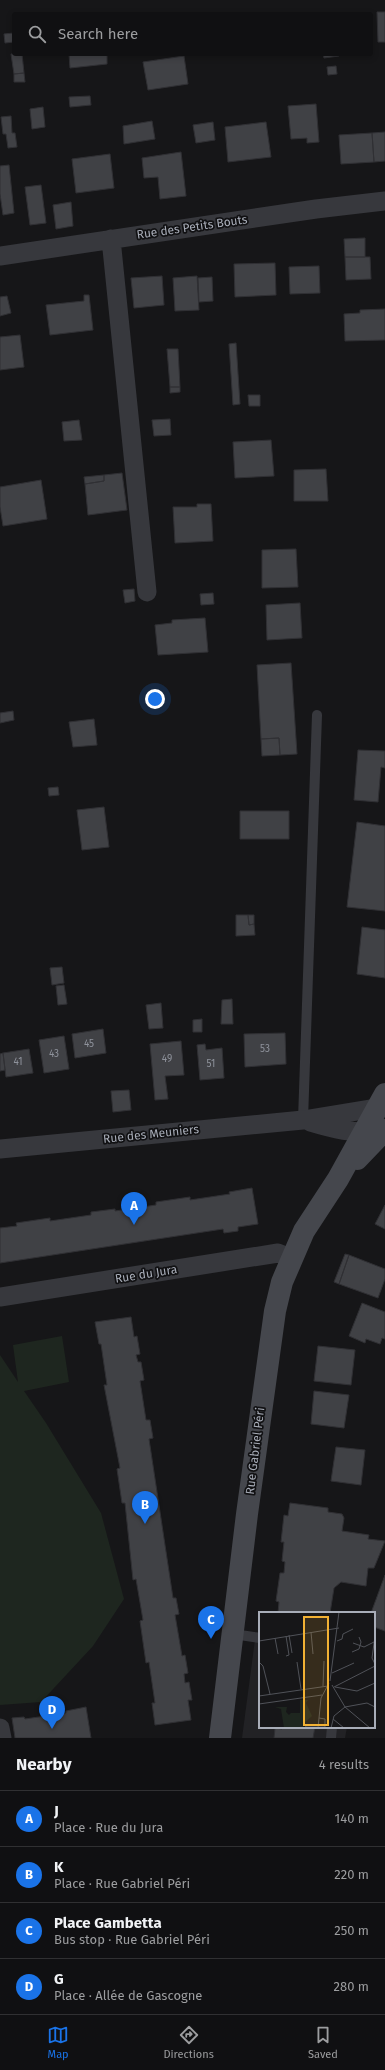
<!DOCTYPE html>
<meta charset="utf-8">
<style>
:root{--surface:#101012;--page:#19191b;--text:#f1f3f6;--muted:#9c9d9f;--line:#303032;--accent:#1a73e8}
body{margin:0;font-family:"Fira Sans",sans-serif;background:var(--page);color:var(--text)}
.you{position:absolute;left:155px;top:699px;width:14px;height:14px;margin:-10px;border:3px solid #fff;border-radius:50%;background:#1a73e8;box-shadow:0 0 0 6px #1a73e833}
.badge{display:grid;place-items:center;width:26px;height:26px;border-radius:50%;background:var(--accent);color:#fff;font-size:13px;font-weight:700}
.pin{position:absolute;translate:-50% -33px;filter:drop-shadow(0 1px 2px #0008)}
.pin::after{content:'';position:absolute;top:21px;width:14px;height:12px;background:inherit;clip-path:polygon(0 0,100% 0,50% 100%)}
.list{margin:0;padding:0;list-style:none}
h2{display:flex;justify-content:space-between;align-items:center;height:52px;margin:0;padding:0 16px;font-size:17px}
h2 small{font-size:13px;font-weight:400;color:var(--muted)}
.list li{display:grid;grid-template-columns:26px 1fr auto;gap:12px;align-items:center;box-sizing:border-box;height:56px;padding:0 16px;border-top:1px solid var(--line)}
.list b{display:block;font-size:15px;white-space:nowrap}
.list p{margin:0;font-size:13px;white-space:nowrap;color:var(--muted)}
.list em{font-size:13px;font-style:normal;color:var(--muted)}
.icon{flex:none;width:22px;height:22px;fill:none;stroke:currentColor;stroke-width:2;stroke-linecap:round;stroke-linejoin:round}
.map{position:relative;flex:none;width:385px;height:1738px;overflow:hidden}
.search{position:absolute;background:var(--surface);box-shadow:0 2px 6px #0003;left:12px;right:12px;top:12px;height:44px;display:flex;align-items:center;gap:10px;box-sizing:border-box;padding:0 14px;border-radius:4px;color:var(--muted);font-size:15px}
.sheet{height:276px;background:var(--surface)}
nav{display:flex;justify-content:space-around;align-items:center;box-sizing:border-box;height:56px;border-top:1px solid var(--line);background:var(--surface);font-size:11px;color:var(--muted)}
nav a{display:grid;justify-items:center;gap:2px}
nav .on{color:var(--accent)}
.map>svg:first-child{display:block}
</style>
<div class="map">
<svg width="385" height="1738" viewBox="0 0 385 1738">
<rect width="100%" height="100%" fill="#161618"/>
<path fill="#222225" d="M256,1632L260,1633V1727H347L345,1738H242Z"/>
<path fill="#1e261f" d="M62,1336L69,1382L24,1391L46,1423L101,1513L124,1599L93,1646L41,1702L0,1705V1355L18,1382L13,1345Z"/>
<path fill="#404145" stroke="#303034" d="M377,12H385V42H378Z
M14,33V42L5,43L4,34Z
M11,54H22L24,73L14,74Z
M69,54H107V64L70,68Z
M323,54H339V56L324,58Z
M184,56L188,84L148,90L143,62Z
M336,66L337,74L328,75L327,67Z
M24,73L25,82H14V74Z
M90,96L91,105L70,107L69,97Z
M316,104L319,142L307,143V138L291,139L288,106Z
M43,107L45,127L32,129L30,109Z
M11,116L12,133H15L17,147L8,148L6,134H3L1,117Z
M152,121L155,139L124,144L123,126Z
M213,122L215,140L196,143L193,125Z
M266,122L271,157L228,162L225,127Z
M385,132V161L374,162L372,133Z
M372,133L374,162L341,164L339,135Z
M181,152L186,196L160,199L158,177L144,178L142,158Z
M110,154L114,188L76,193L72,159Z
M9,165L14,213L3,215L0,194V166Z
M41,185L46,223L30,225L25,187Z
M71,202L73,226L56,229L53,205Z
M365,238V257H345L344,239Z
M345,257H370L371,279L346,280Z
M275,263L276,295L235,297L234,264Z
M319,266L320,293L290,294L289,267Z
M162,276L164,305L134,308L131,278Z
M197,276L199,310L175,311L173,278Z
M212,277L213,301L199,302L198,278Z
M84,295H89L93,330L50,335L46,305L84,301Z
M7,296L11,313L0,316V297Z
M385,309V340L345,341L344,314L360,313V310Z
M20,335L24,367L0,370V337Z
M236,343L240,404L233,405L229,344Z
M167,349H178L180,387H170Z
M170,387H180V392L170,393Z
M248,395H260V406H249Z
M170,419L171,435L154,436L152,420Z
M79,420L82,440L64,441L62,422Z
M271,440L274,476L235,478L233,442Z
M326,469L328,501H294V470Z
M122,473L127,510L88,515L85,484L104,481V475Z
M104,475V481L85,484L84,477Z
M41,480L47,519L3,526L0,507V487Z
M197,504H211L213,541L175,543L173,507H197Z
M296,549L298,587L262,588V550Z
M134,589L135,601L125,603L123,590Z
M213,593L214,604L201,605L200,594Z
M300,603L302,638L267,640L266,605Z
M205,618L208,652L158,655L155,625L172,623V620Z
M291,663L297,754L280,755L279,738L261,739L257,665Z
M13,711L14,720L0,723V713Z
M94,719L97,745L73,747L69,722Z
M279,738L280,755L262,756L261,739Z
M358,750L385,751V768L381,767L378,802L354,800Z
M58,787L59,795L49,796L48,788Z
M104,807L109,847L82,850L77,810Z
M240,811H289V839H240Z
M357,822L385,826V911L347,907Z
M236,915H248L249,925L254,924L255,935L236,936Z
M248,915H254V924L249,925Z
M362,927L385,930V978L357,974Z
M62,967L64,983L52,985L50,968Z
M64,985L67,1004L58,1005L56,986Z
M232,999L233,1024H221L222,1000Z
M161,1003L163,1028L149,1029L146,1005Z
M202,1019V1032H193V1020Z
M103,1029L106,1053L75,1058L72,1034Z
M285,1033L286,1064L245,1067L244,1034Z
M64,1036L69,1069L44,1073L39,1040Z
M181,1041L184,1075L165,1076L168,1099L155,1100L150,1044Z
M205,1044L206,1050L222,1048L224,1078L200,1080L197,1045Z
M29,1049L33,1073L6,1077L3,1053Z
M3,1053L5,1070L0,1071V1054Z
M129,1090L131,1110L113,1112L111,1091Z
M252,1188L258,1224L238,1227V1231L224,1233L223,1229L0,1263V1228L17,1226L16,1223L50,1218V1221L91,1215V1212L115,1209V1211L156,1205V1202L190,1197V1200L230,1194L229,1192Z
M385,1205V1229L375,1224Z
M345,1254L349,1255L339,1284L334,1282Z
M349,1255L385,1269V1279L378,1298L339,1284Z
M362,1303L385,1312V1339L382,1338L380,1344L366,1339L365,1343L349,1336Z
M131,1317L134,1337L137,1336L140,1354L136,1355L138,1362H141L144,1380L140,1381L146,1420H150L153,1438L149,1439L173,1598H176L179,1614L175,1615L182,1656L185,1655L188,1673L184,1674L185,1683L189,1682L192,1700H188L191,1720L155,1725L152,1703H155L149,1662L146,1663L140,1621L143,1620L136,1579L133,1580L125,1503H122L117,1469L120,1468L104,1385H107L101,1344H99L95,1322Z
M318,1346L355,1350L351,1385L314,1381Z
M314,1391L349,1395L344,1428L311,1424Z
M336,1447L365,1450L361,1485L331,1481Z
M290,1503L328,1508V1512L342,1514L344,1518L342,1531L369,1535L368,1539L385,1541L374,1568H368L366,1586L341,1582L334,1588L330,1613H278L279,1602L276,1601L280,1573H284L285,1562L282,1561L284,1542H281L284,1515L288,1516Z
M385,1575V1631L374,1627V1613H371Z
M86,1707L91,1738H15L12,1718L24,1717L25,1719L66,1713V1711Z
M282,1727H315L313,1738H274L275,1728L282,1729Z"/>
<g fill="none" stroke-linecap="round" stroke-linejoin="round">
<path stroke="#37383d" stroke-width="10" d="M303,1120L317,715
M233,1634L260,1638
M331,1738L332,1727"/>
<path stroke="#37383d" stroke-width="19" d="M111,239L147,592
M0,256L316,209L385,201
M310,1122C333,1129 354,1134 378,1131
M0,1149L303,1120L376,1108
M0,1297L278,1253L291,1258
M0,1728L2,1738"/>
<path stroke="#45474d" stroke-width="22" d="M357,1159L385,1130
M220,1738L247,1514L275,1311L282,1282L304,1231L338,1179L385,1094"/>
</g>
<g text-anchor="middle" dominant-baseline="central" stroke-width="3.5" stroke-linejoin="round" paint-order="stroke">
<g font-size="10" fill="#8e929b">
<text x="89" y="1044">45</text>
<text x="265" y="1049">53</text>
<text x="54" y="1054">43</text>
<text x="167" y="1059">49</text>
<text x="18" y="1062">41</text>
<text x="211" y="1064">51</text>
</g>
<g font-size="12" fill="#a8adb8" stroke="#111113">
<text transform="translate(192 227) rotate(-8)">Rue des Petits Bouts</text>
<text transform="translate(151 1134) rotate(-6)">Rue des Meuniers</text>
<text transform="translate(146 1274) rotate(-9)">Rue du Jura</text>
<text transform="translate(255 1451) rotate(-83)">Rue Gabriel Péri</text>
</g>
</g>
<g transform="translate(259 1612)">
<rect width="116" height="116" fill="#161618"/>
<path d="M41,88H49L47,91L53,104L45,111L44,116H25L22,97L16,95H28L27,100L30,103L32,101H41Z" fill="#1e261f"/>
<path fill="none" stroke="#505258" stroke-width="1" d="M52,20L54,42M30,23L33,41M27,24L30,43L27,44M116,24L113,46L116,52M16,26L19,42M0,29L80,16M78,29L83,27L84,22L94,17M94,31L105,35L115,30M93,40L100,37L102,30L100,25M0,50L4,54L11,82M38,50L42,77M73,61L95,51M71,69L80,0M73,73L86,95L111,116M64,74L65,49M75,75L116,54M76,75L98,79L116,71M0,84L69,74M0,92L63,83M74,107L85,116M45,111L47,115H66V107L60,106M59,116L62,86L70,71M72,116L75,104L86,95L108,91L116,95"/>
<path fill="#f2b134" fill-opacity="0.15" stroke="#f2b134" stroke-width="2" d="M45,5H69V113H45Z"/>
<rect width="116" height="116" fill="none" stroke="#a8adb8" stroke-width="2"/>
</g>
</svg>
<div class="you"></div>
<div class="pin badge" style="left:134px;top:1225px">A</div>
<div class="pin badge" style="left:145px;top:1524px">B</div>
<div class="pin badge" style="left:211px;top:1639px">C</div>
<div class="pin badge" style="left:52px;top:1729px">D</div>
<div class="search"><svg class="icon" aria-label="search" viewBox="0 0 24 24"><circle cx="10" cy="10" r="6"/><path d="M15 15l6 6"/></svg>Search here</div>
</div>
<section class="sheet">
<h2>Nearby<small>4 results</small></h2>
<ul class="list">
<li><span class="badge">A</span><div><b>J</b><p>Place · Rue du Jura</p></div><em>140 m</em></li>
<li><span class="badge">B</span><div><b>K</b><p>Place · Rue Gabriel Péri</p></div><em>220 m</em></li>
<li><span class="badge">C</span><div><b>Place Gambetta</b><p>Bus stop · Rue Gabriel Péri</p></div><em>250 m</em></li>
<li><span class="badge">D</span><div><b>G</b><p>Place · Allée de Gascogne</p></div><em>280 m</em></li>
</ul>
</section>
<nav>
<a class="on"><svg class="icon" aria-label="map" viewBox="0 0 24 24"><path d="M3 6l6-2 6 2 6-2v14l-6 2-6-2-6 2zM9 4v14M15 6v14"/></svg>Map</a>
<a><svg class="icon" aria-label="directions" viewBox="0 0 24 24"><path d="M12 3l9 9-9 9-9-9zM9 14v-3h6M13 9l2 2-2 2"/></svg>Directions</a>
<a><svg class="icon" aria-label="saved" viewBox="0 0 24 24"><path d="M7 4h10v16l-5-4-5 4z"/></svg>Saved</a>
</nav>
